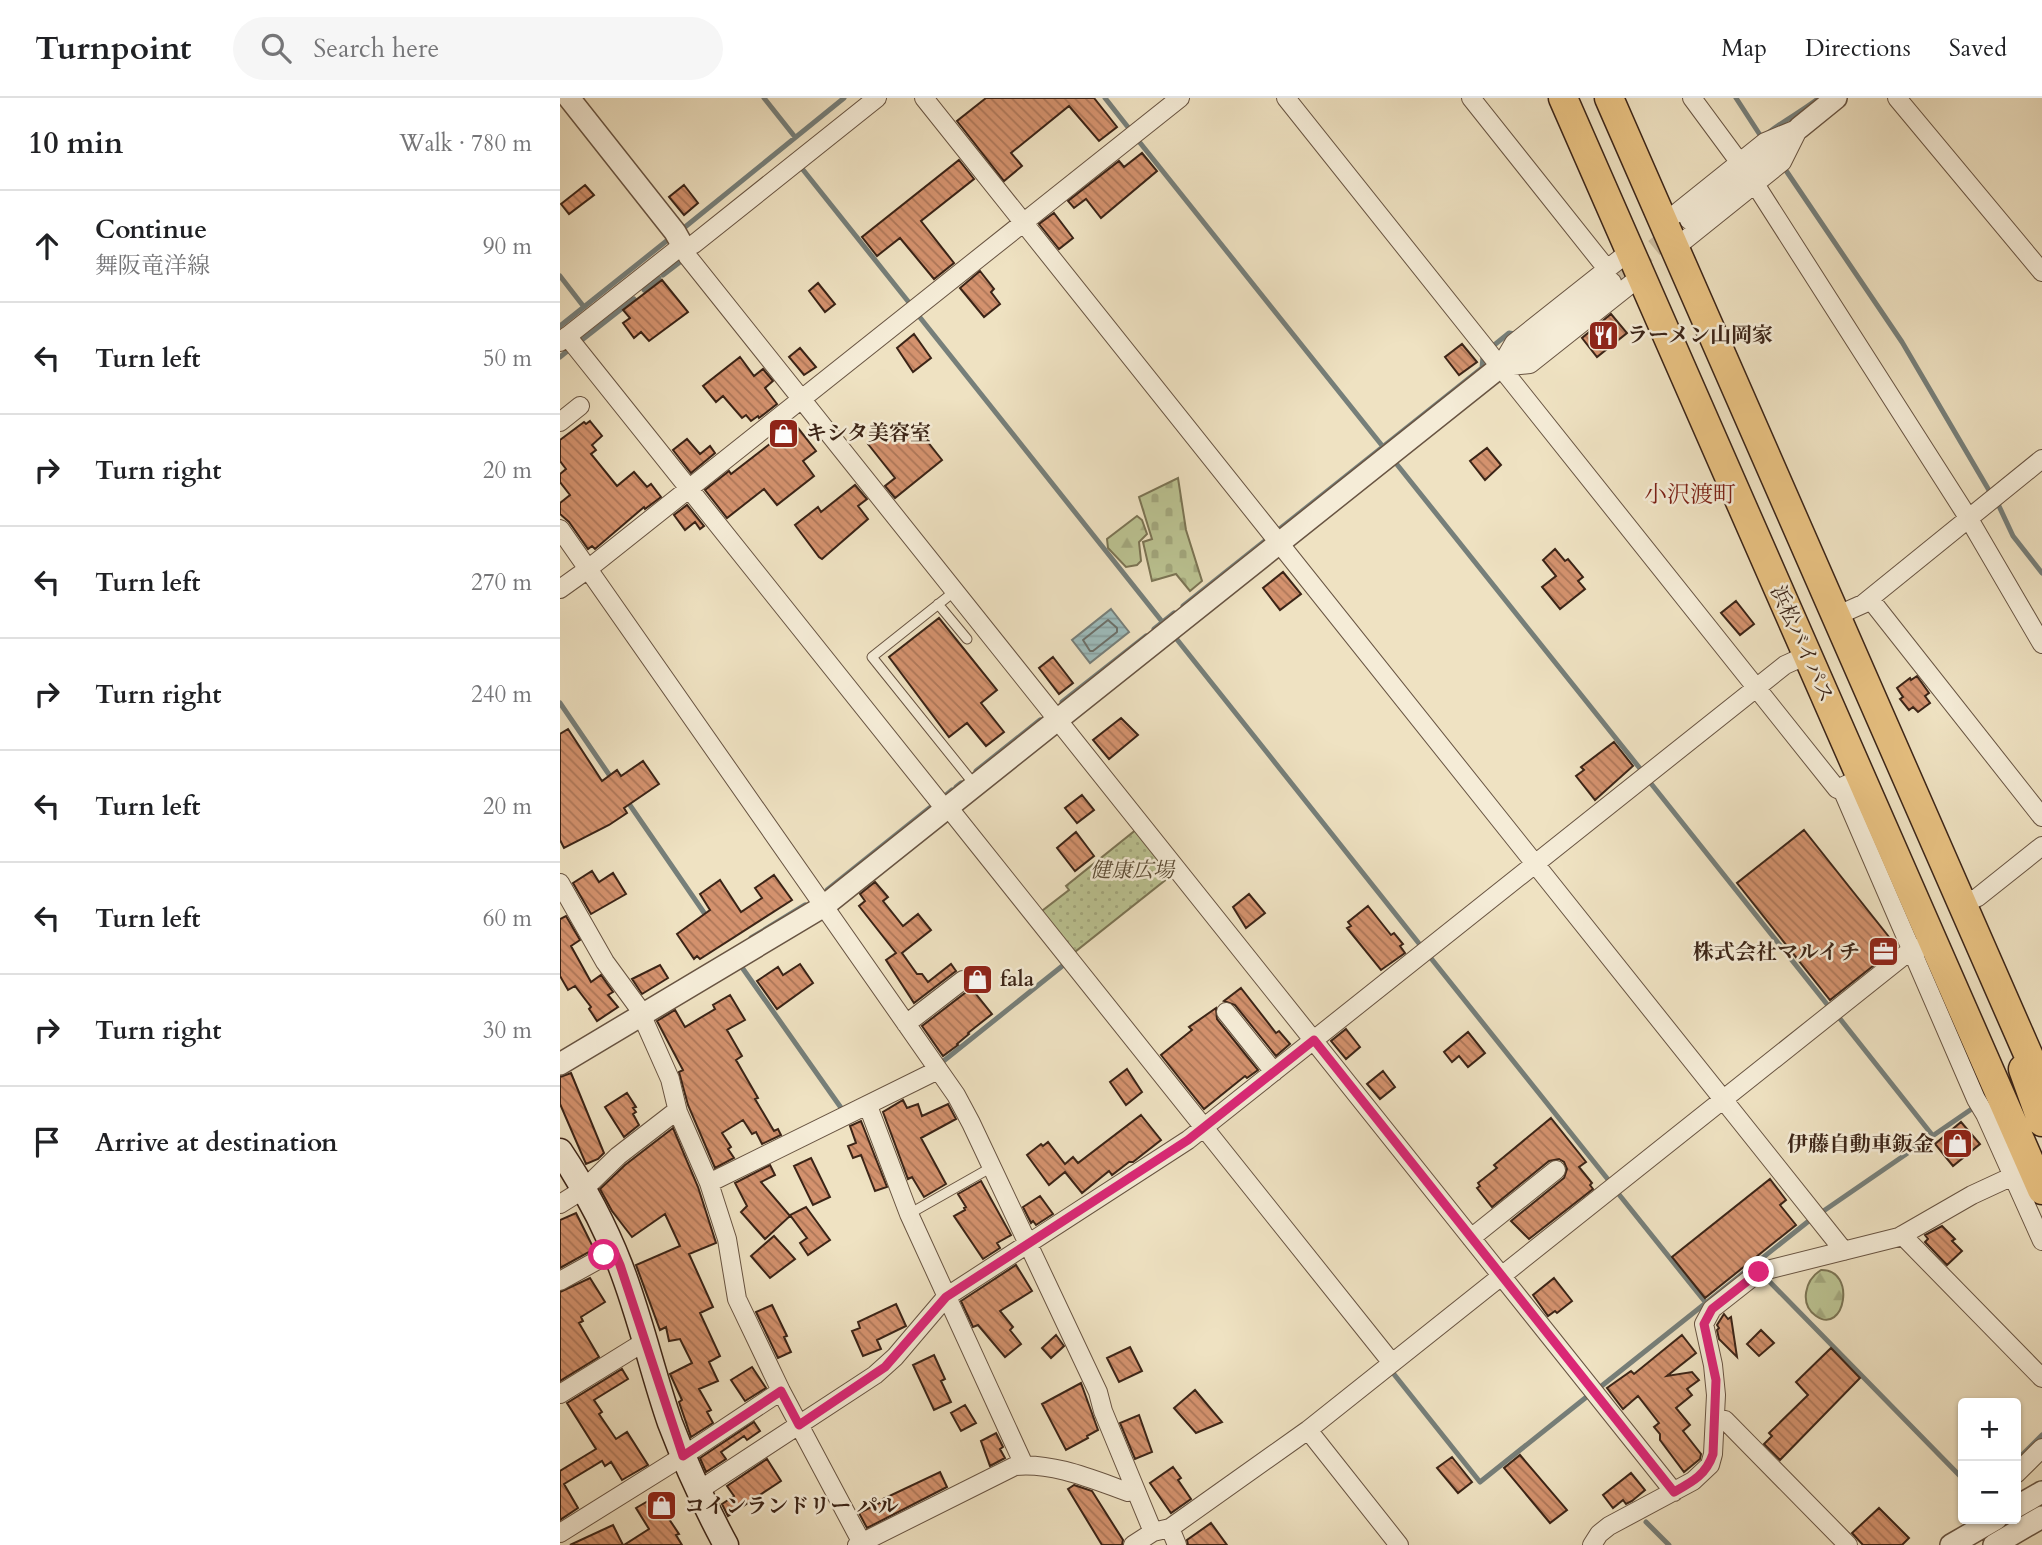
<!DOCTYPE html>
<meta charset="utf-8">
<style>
:root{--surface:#fff;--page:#f6f6f6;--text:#202124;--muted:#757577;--line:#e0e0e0}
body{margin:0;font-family:Cardo,"Noto Serif JP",serif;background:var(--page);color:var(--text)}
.controls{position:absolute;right:21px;bottom:21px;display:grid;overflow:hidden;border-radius:7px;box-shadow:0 2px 5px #0004}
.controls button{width:63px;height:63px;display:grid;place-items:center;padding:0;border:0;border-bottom:2px solid var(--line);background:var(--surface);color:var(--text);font:35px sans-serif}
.stop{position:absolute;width:21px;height:21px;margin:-16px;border:5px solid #db2777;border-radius:50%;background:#fff}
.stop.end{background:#db2777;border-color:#fff;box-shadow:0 2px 7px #0008}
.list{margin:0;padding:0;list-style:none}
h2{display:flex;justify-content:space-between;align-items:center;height:91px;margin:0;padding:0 28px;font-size:30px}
h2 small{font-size:23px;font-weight:400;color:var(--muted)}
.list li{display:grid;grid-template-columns:46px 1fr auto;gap:21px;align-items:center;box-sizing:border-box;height:112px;padding:0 28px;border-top:2px solid var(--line)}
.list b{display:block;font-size:26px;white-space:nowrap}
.list p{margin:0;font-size:23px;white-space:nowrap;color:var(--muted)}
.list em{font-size:23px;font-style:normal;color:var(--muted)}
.icon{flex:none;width:38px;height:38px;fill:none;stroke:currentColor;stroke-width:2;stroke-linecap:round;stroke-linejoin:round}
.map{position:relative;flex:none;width:1482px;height:1447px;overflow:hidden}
header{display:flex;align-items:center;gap:42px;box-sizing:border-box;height:98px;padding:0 35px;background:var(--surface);border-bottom:2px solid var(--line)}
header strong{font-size:33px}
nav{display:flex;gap:38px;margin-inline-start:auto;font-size:24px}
.search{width:490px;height:63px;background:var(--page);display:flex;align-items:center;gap:18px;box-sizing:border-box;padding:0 24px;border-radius:38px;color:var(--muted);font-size:26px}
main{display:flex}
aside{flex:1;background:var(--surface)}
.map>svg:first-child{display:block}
</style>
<header>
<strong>Turnpoint</strong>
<div class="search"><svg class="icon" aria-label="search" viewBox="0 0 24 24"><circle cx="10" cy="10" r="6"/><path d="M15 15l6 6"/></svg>Search here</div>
<nav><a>Map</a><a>Directions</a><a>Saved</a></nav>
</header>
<main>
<aside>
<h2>10 min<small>Walk · 780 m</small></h2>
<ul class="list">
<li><svg class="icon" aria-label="ahead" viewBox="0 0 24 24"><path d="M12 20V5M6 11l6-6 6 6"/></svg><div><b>Continue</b><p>舞阪竜洋線</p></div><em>90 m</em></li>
<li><svg class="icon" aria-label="left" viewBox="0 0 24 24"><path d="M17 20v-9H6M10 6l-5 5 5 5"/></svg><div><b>Turn left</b></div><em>50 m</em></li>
<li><svg class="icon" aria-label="right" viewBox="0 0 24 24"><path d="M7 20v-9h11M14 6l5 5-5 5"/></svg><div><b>Turn right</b></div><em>20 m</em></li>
<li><svg class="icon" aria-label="left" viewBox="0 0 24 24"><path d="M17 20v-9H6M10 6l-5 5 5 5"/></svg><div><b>Turn left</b></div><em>270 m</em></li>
<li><svg class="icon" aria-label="right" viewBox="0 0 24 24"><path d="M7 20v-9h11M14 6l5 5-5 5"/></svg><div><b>Turn right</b></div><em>240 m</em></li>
<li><svg class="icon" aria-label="left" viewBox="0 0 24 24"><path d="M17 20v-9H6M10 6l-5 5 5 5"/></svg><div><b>Turn left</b></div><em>20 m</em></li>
<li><svg class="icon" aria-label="left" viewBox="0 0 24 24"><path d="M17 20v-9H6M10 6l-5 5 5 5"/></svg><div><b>Turn left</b></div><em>60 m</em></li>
<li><svg class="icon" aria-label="right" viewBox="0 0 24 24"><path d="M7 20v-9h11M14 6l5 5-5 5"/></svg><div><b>Turn right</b></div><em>30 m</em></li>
<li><svg class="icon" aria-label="arrive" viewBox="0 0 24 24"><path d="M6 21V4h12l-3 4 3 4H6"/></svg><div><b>Arrive at destination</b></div></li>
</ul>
</aside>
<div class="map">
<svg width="1482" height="1447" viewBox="0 0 1482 1447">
<defs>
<pattern id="forest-firs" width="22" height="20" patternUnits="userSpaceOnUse" patternTransform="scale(1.75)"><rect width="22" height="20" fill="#bbc392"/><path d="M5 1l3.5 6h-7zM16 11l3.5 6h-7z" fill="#a2a77d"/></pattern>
<pattern id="cemetery-stones" width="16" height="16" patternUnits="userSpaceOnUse" patternTransform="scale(1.75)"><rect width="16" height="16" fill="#bbc392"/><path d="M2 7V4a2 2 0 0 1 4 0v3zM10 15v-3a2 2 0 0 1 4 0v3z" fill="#a2a77d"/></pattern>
<pattern id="park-dots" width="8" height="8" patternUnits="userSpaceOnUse" patternTransform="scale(1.75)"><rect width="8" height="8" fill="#bbc392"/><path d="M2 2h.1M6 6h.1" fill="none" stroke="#a2a77d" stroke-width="1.8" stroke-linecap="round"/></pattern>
<pattern id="water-rules" width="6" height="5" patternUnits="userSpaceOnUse" patternTransform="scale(1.75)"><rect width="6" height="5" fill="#9dbcbc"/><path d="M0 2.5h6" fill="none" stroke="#88a1a1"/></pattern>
<pattern id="building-back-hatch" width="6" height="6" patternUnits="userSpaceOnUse" patternTransform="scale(1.75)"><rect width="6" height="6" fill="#d4926e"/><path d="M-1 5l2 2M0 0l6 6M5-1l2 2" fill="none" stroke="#ad7759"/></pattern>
</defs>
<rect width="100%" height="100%" fill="#efe2c2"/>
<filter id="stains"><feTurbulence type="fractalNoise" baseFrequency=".00286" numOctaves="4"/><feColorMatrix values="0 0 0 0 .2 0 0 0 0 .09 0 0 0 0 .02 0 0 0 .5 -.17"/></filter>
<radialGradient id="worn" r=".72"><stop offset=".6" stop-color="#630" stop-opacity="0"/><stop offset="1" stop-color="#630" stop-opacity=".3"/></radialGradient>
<path fill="url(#forest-firs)" stroke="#7b7454" stroke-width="2" d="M577,418L582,422L587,436L579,444L581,463L577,467L566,469L548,450L547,441Z
M1261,1172C1297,1171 1285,1238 1256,1218C1239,1206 1245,1182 1261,1172Z"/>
<path fill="url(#cemetery-stones)" stroke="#7b7454" stroke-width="2" d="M618,380L626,432L642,483L630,493L616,476L592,483L583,444L592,441L579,399Z"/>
<path fill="url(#park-dots)" stroke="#7b7454" stroke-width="2" d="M577,731L613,776L511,857L478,816L509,792L506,788Z"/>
<path fill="url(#water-rules)" stroke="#767f7a" stroke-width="2" d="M551,511L569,534L530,565L512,542Z"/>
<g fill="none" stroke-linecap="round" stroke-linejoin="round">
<path stroke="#6c706a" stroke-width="2" d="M548,522L557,530V534L533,553H530L523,542Z"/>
<path stroke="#767f7a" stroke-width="5" d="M204,0L235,39
M545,0L571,33
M1176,0L1202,40
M1208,35C1226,21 1241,14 1259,0
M577,41L824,350
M240,68L351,207
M1227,74L1342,244L1430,394
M125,129L284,0
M103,177L120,164
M0,178L24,209
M84,192L99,180
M358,217L604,526
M0,228L109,141
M18,245L74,201
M933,248L949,235L955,236
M0,259L11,250
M835,364L1082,673
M1438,406L1453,438L1482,475
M717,433L922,270L923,259
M623,508L706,442
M594,531L614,515
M615,539L861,848
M502,604L586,538
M0,605L52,681
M416,673L480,622
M1089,683L1270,910
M396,689L401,685
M385,698L392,692
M65,700L147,819
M267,792L372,708
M191,840L245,807
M870,859L1050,1084
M181,868L284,1014
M1277,917L1373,1038
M381,965L506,865
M1057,1094L1146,1205
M1262,1114L1416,1008
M1204,1178L1403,1381
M833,1275L920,1384L1029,1297
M1039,1290L1250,1122
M1456,1363L1482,1337
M1086,1424L1109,1447"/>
</g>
<path fill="url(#building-back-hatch)" stroke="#3b2417" stroke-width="2" d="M426,0H534L557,29L539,43L509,8L451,55L462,68L444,83L397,23Z
M582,55L597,73L541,120L526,101L514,110L508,103L559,63L564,69Z
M399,62L414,81L361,123L394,165L374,181L340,140L317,158L302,139Z
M25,87L34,97L9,116L1,106Z
M124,87L138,105L124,117L109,99Z
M494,115L513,140L499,151L479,126Z
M420,173L434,191L431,194L440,206L424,219L400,190Z
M102,182L128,214L89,243L81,234L74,240L63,225L70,220L63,212Z
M258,185L275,206L265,214L249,193Z
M1051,216L1067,235L1037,259L1022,240Z
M354,236L371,260L353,274L337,250Z
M902,246L917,264L899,277L885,259Z
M240,250L256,269L244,277L229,259Z
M180,259L194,278L203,271L213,283L205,290L217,306L199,320L198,318L191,323L186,317L182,320L163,298L156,304L143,288Z
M30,323L42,338L32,347L36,352L31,356L57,388L74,374L87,389L91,386L101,399L85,411L84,409L35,451L32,448L28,451L9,424L0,416V405L10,397L0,384V376L6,371L0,363V342L24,324L26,326Z
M228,326L234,333L238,330L256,353L243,363L254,378L217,407L204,391L167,420L145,392L169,373L171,376L215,342L212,339Z
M356,329L382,362L335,400L325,388L335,380L308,346L327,331L337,344Z
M127,341L140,356L150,348L155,355L131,375L113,352Z
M927,350L941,367L925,382L910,363Z
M295,387L307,401L298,408L308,421L262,461L259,459L235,427L258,409L261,414Z
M127,407L144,428L140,431L135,424L125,432L114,417Z
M995,451L1005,463L1008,461L1023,479L1018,483L1025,491L1000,511L982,489L996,478L983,462Z
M723,474L741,496L720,512L703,490Z
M1176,503L1194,526L1180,537L1161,515Z
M379,520L437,592L421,605L444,634L426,648L407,625L389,639L329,559Z
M493,559L513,585L499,596L479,570Z
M1357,578L1369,595L1365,598L1370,605L1358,614L1353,609L1349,612L1340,601L1343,599L1337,590L1350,580L1351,582Z
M561,620L578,637L549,661L533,642Z
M8,631L42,683L57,672L61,678L83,663L99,686L64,710L67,715L49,727L4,750L0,742V636Z
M1054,644L1073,668L1035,702L1016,678L1024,672L1021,669Z
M522,697L534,712L517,725L505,710Z
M1244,732L1337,849L1270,902L1177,785Z
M516,734L534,758L515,773L497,750Z
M32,773L39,784L53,775L66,796L31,816L13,785Z
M214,777L232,802L140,861L137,858L134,861L117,836L150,812L140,796L160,782L181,814L202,800L195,790Z
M315,784L328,799L323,803L343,828L358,816L371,832L342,855L357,876H362L368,884L391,866L396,873L354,905L326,862L336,855L299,808L305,803L300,796Z
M689,796L705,815L686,830L673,809Z
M808,808L831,837L834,835L843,846L840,848L845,855L821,872L787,830L791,828L788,824Z
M6,818L20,842L11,848L31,884L41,877L53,894L48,897L58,909L37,923L29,911L31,909L15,888L8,892L0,878V821Z
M240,866L253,885L217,911L197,883L218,869L223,877Z
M100,867L108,880L82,896L72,881Z
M414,869L427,885L415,895L432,916L408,935L409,936L397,946L398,947L383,958L362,928L410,891L414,881L409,873Z
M681,890L716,935L719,933L730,946L716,958L675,907L664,903Z
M170,897L185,922L167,932L182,958L176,962L198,1000L195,1001L214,1033L218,1031L221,1037L202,1046L196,1034L192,1036L183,1022L162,1035L171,1049L168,1051L174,1060L155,1070L128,1007L119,974L123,972L97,923L115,912L125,929L155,911L153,907Z
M656,910L657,921L698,972L687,980L685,978L644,1011L601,957L632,932L629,929Z
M786,931L800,949L786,961L771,943Z
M908,934L925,955L908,969L899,958L892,964L884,954Z
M567,971L582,994L566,1007L550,984Z
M823,973L835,989L820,1001L807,986Z
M11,975L44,1055L38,1061L26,1066L0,1006V979Z
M67,995L76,1009L73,1010L76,1014L73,1016L79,1027L64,1039L45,1009Z
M343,1002L347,1010L358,1006L362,1018L388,1006L396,1021L361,1040L386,1086L364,1099L352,1079L348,1081L323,1014Z
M581,1017L601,1042L573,1064H569L552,1077L549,1073L522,1095L505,1074L489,1087L467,1057L481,1046L483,1048L488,1044L505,1066L513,1059L518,1065Z
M991,1020L1026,1064L1019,1069L1032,1085L1030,1087L1033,1091L969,1141L951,1123L1004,1080L1007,1071L1004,1064L999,1061L989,1063L932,1109L917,1090L920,1088L918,1085L937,1070L934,1067Z
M301,1023L327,1089L315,1093L301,1057L293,1060L288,1048L296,1045L290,1028Z
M1401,1024L1420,1046L1393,1068L1375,1046Z
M113,1030L138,1089L156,1145L129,1156L153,1209L140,1215L160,1258L149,1264L158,1283L139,1291L151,1312L147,1314L153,1325L131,1339L119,1304L122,1302L110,1276L132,1265L120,1241L109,1243L106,1229L100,1232L76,1167L120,1148L105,1116L72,1139L52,1113L40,1091L65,1067Z
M251,1060L270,1099L253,1107L234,1068Z
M210,1067L215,1077L201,1084L230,1118L205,1141L181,1114L187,1108L175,1085Z
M1210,1081L1226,1102L1220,1107L1236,1127L1145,1200L1112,1159Z
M421,1083L451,1137L437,1145L440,1150L423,1161L394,1118L405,1112L404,1110L406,1109L398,1096Z
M480,1098L493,1116L476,1127L473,1123L471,1125L463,1109Z
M246,1109L270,1142L248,1157L240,1145L247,1140L230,1117Z
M16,1115L34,1151L0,1170V1122Z
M1382,1128L1395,1141L1392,1143L1402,1153L1387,1167L1365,1144L1368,1141L1365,1137Z
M214,1138L235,1161L210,1180L191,1158Z
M456,1167L472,1193L440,1213L453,1229L450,1232L461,1246L445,1259L418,1227L413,1229L401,1203Z
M30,1180L45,1204L21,1219L23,1223L19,1225L39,1259L0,1283V1194Z
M994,1180L1012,1203L997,1215L995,1213L988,1218L973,1197Z
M336,1206L346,1228L317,1242L321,1251L303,1258L292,1233L300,1230L298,1224Z
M212,1207L227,1238L224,1239L231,1254L218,1260L196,1214Z
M1164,1216L1168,1221L1171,1219L1177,1259L1159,1241L1157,1232L1159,1230L1157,1227Z
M1201,1232L1214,1245L1199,1258L1187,1246Z
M496,1237L504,1248L491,1260L482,1250Z
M1122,1237L1136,1255L1107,1278L1132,1274L1139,1282L1127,1291L1132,1297L1116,1310L1130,1327L1123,1333L1141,1356L1140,1361L1124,1374L1100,1342V1336L1094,1329L1099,1325L1078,1298L1063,1311L1047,1290L1071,1273L1074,1276Z
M570,1249L582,1273L559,1284L547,1260Z
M1271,1250L1300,1280L1220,1362L1204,1346L1212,1338L1209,1335L1248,1297L1236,1284Z
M374,1257L385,1281L381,1283L391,1304L374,1312L353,1267Z
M192,1269L206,1290L185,1303L171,1282Z
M62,1271L68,1281L34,1302L42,1314L39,1316L56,1341L67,1334L88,1367L62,1382L51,1364L45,1368L42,1363L4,1386L18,1410L0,1422V1373L36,1351L7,1305Z
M521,1285L538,1332L527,1338L528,1340L506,1352L482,1306Z
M635,1292L662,1324L636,1335L614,1310Z
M405,1307L416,1325L401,1333L391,1315Z
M579,1317L592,1354L575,1361L560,1325Z
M194,1324L200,1333L187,1342L184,1338L161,1354L166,1361L146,1374L140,1360Z
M436,1335L443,1349L440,1351L445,1360L430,1368L421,1343Z
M960,1357L1007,1412L990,1425L944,1370Z
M892,1359L912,1384L898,1395L877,1370Z
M207,1361L221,1383L168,1418L162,1406L174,1398L167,1388Z
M613,1369L621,1380L618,1382L631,1401L611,1415L590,1385Z
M380,1374L387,1389L307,1430L299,1415L324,1403L323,1401Z
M1071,1375L1085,1392L1072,1403L1066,1406L1063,1402L1053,1410L1043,1397Z
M514,1387L532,1393L563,1442L562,1447H542L508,1391Z
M100,1396L102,1399L106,1396L114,1409L105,1415L119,1436L116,1437L122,1447H64L89,1431L76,1410Z
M1319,1410L1349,1440L1342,1447H1303L1292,1435Z
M651,1425L667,1447H628L627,1442Z
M53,1427L63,1447H10Z"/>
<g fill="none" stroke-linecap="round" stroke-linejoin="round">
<path stroke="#cbbca0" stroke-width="18" stroke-dasharray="18 9" stroke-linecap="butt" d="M1052,184L1115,133"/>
<defs>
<path id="service" d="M395,493L312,559L414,686
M378,506L407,541
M349,1116L432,1069"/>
<path id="minor" d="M364,0L1284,1153
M726,0L1277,691L1301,680
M911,0L1047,171
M1132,0L1180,65
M1337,0L1482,174
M1195,86L1409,421L1482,546
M1129,122L1229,40
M1104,125L1205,44L1239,30
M124,150L128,159L1114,1394
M1115,150L1222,64L1239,30
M7,238L385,711
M0,244L115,153L134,146L317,0
M943,267L962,256L1052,184
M940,269L954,245L1070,153
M940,269L970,266L1081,178
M0,324L20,308
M0,431L396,997L411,1025L538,1294L543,1313L593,1434
M0,491L28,471L620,0
M1310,501L1482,719
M1276,518L1303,506L1482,361
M1281,689L1416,1001L1425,1016L1482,1143
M388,709L832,1265
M0,785L45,864L78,909L110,981L118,1014L149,1085L167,1141L177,1201L221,1293L303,1447
M1402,806L1418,799L1482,748
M666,914L714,974
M346,926L403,882
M308,1008L349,1116L464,1367
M149,1085L378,972
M0,1106L24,1091L58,1058L111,1017L118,1014
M1342,1137L1482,1280
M911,1140L996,1072
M0,1183L54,1153
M0,1296L76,1249L85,1246
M1155,1321L1165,1322L1288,1447
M748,1332L839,1447
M1456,1376L1482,1350
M138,1393L315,1277L335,1259L386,1199L628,1042L1225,567L1247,557
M610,1430L617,1447
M0,1435L117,1362L221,1293
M297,1447L455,1368C493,1364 534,1382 568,1394L575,1391
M573,1447L593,1434L610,1430L748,1332L1346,856L1373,844
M1032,1447L1039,1436L1049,1428L1133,1383L1150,1367L1153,1356L1156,1297L1153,1267L1144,1226L1152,1211L1199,1174L1339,1139L1412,1097L1453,1078"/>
<path id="tertiary" d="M9,0L115,134L124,150
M1239,30L1276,0
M0,966L264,808L940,269
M1456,1409L1482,1394
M1391,1447L1436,1421
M1434,1447L1482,1419"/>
<path id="secondary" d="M0,1053C24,1089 44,1126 60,1167C80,1218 92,1273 110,1325C126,1367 145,1408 166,1447"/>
<path id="trunk" d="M1003,0L1482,1092
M1049,0L1482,988
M1463,971L1482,1024"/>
</defs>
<use href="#service" stroke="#685442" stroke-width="11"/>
<use href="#minor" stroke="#685442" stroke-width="20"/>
<use href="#tertiary" stroke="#685442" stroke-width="24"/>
<use href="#secondary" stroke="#3b2417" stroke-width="27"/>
<use href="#trunk" stroke="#3b2417" stroke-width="31"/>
<use href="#service" stroke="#f5ecd7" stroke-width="9"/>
<use href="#minor" stroke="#f5ecd7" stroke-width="18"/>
<use href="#tertiary" stroke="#f5ecd7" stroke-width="21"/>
<use href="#secondary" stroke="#f5ecd7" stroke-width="24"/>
<use href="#trunk" stroke="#e8c181" stroke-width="28"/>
</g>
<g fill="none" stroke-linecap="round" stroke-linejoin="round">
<path stroke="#db2777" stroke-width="9" d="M44,1157L54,1153L60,1167L123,1358L221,1293L239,1327L325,1269L386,1199L628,1042L754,942L1114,1394C1132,1384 1146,1377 1153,1356L1156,1282L1144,1226L1152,1211L1199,1174"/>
</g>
<defs>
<symbol id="restaurant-square" viewBox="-11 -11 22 22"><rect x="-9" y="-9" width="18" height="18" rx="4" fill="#8f2418" stroke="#f5ecd7"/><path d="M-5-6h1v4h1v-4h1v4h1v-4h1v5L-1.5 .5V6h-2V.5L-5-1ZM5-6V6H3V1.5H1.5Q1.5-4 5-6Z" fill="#fff"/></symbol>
<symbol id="shop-square" viewBox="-11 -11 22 22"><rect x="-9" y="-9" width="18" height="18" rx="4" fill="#8f2418" stroke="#f5ecd7"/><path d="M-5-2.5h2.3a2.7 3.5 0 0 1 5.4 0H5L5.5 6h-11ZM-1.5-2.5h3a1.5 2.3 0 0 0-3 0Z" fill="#fff"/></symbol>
<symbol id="office-square" viewBox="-11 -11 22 22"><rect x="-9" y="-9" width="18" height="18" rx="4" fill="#8f2418" stroke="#f5ecd7"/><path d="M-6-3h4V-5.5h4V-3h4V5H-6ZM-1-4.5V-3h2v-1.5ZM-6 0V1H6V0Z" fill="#fff"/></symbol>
</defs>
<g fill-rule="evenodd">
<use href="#restaurant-square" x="1026" y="220" width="35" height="35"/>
<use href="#shop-square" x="206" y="318" width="35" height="35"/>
<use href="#office-square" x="1306" y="836" width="35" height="35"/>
<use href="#shop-square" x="400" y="864" width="35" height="35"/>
<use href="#shop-square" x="1380" y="1028" width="35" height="35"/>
<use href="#shop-square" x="84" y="1390" width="35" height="35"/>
</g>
<g text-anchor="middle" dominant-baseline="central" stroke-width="5" stroke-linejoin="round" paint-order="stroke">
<g font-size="21" font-weight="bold" fill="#3b2417" stroke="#f5ecd7" text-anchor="start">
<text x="1067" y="237">ラーメン山岡家</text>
<text x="246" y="335">キシタ美容室</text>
<text x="1300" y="854" text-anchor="end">株式会社マルイチ</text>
<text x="440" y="881">fala</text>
<text x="1374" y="1046" text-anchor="end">伊藤自動車鈑金</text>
<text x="124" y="1408">コインランドリー パル</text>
</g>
<g font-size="21" fill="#3b2417" stroke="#f5ecd7">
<text transform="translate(1242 546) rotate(66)">浜松バイパス</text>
</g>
<g font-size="21" font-style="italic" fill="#5b4c36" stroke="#f5ecd7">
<text x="572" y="772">健康広場</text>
</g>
<g font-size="23" fill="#7a1f14" stroke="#f5ecd7">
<text x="1130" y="396">小沢渡町</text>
</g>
</g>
<rect width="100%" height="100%" filter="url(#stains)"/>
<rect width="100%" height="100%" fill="url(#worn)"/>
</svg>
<div class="controls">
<button>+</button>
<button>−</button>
</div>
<div class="stop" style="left:44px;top:1157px"></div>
<div class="stop end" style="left:1199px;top:1174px"></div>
</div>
</main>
